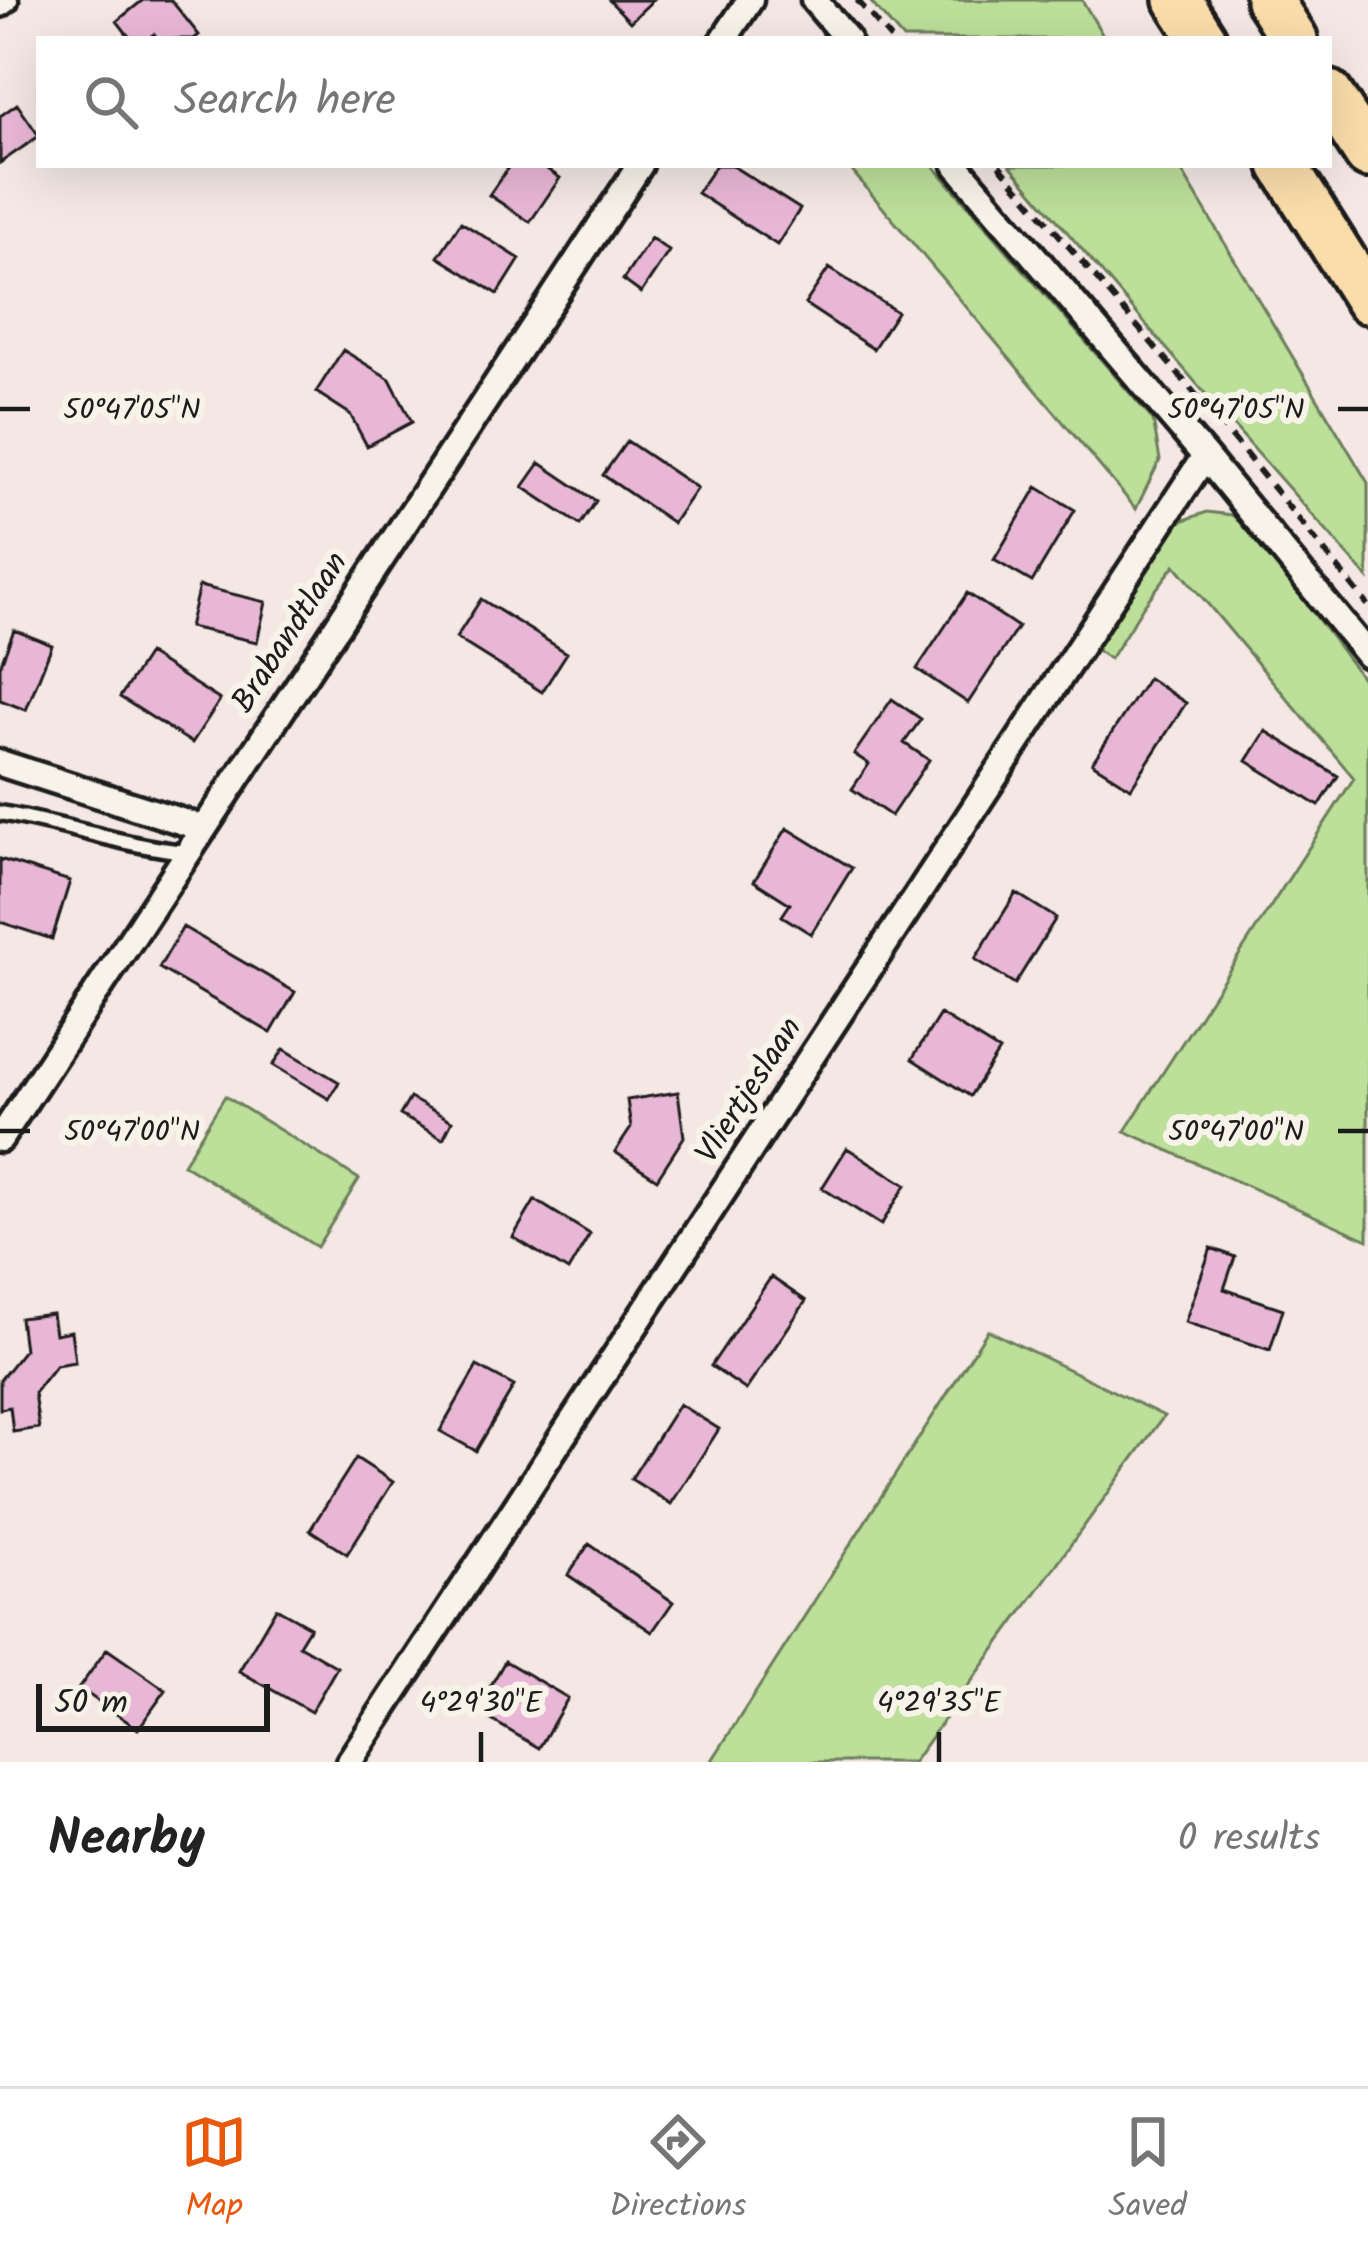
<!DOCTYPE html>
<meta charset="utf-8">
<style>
:root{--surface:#fff;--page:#f2f2f2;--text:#222;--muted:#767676;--line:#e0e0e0;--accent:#ea580c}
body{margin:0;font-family:Kalam,sans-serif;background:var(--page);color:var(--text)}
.scale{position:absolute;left:36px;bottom:30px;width:234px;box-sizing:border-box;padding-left:12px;border:6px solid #1c1c1c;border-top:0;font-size:33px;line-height:42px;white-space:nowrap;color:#1c1c1c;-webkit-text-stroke:9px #f7f3e8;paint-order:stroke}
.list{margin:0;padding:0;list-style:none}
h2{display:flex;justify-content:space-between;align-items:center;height:156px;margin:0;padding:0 48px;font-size:51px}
h2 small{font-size:39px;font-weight:400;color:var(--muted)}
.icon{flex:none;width:66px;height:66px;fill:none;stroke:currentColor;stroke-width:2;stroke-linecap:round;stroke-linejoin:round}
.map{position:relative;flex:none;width:1368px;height:1762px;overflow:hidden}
.search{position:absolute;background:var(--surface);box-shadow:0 12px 48px #0002;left:36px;right:36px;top:36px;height:132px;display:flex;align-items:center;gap:30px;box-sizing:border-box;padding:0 42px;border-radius:0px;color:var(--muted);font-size:45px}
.sheet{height:324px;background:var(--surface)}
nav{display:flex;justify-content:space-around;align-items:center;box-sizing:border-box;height:168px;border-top:3px solid var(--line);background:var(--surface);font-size:33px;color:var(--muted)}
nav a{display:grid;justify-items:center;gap:6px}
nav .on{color:var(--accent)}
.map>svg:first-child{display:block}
</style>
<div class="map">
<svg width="1368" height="1762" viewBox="0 0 1368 1762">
<rect width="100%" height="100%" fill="#f4e7e4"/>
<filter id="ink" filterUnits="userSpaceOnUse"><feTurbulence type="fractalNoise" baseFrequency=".00833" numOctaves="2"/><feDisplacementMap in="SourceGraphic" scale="24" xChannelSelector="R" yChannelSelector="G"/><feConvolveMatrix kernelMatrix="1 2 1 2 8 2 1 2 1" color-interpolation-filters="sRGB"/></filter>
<g filter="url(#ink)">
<path fill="#bcdf9a" stroke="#6c7e5b" stroke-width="3" d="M869,0H1082L1105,39H903Z
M847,165H933L1153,420L1160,460L1136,509Z
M1010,165H1178L1368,483V578L1196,383Z
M1207,512L1232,515L1262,544L1368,686V1240L1125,1131L1354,778L1175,565L1144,605L1110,659L1095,649L1176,523Z
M225,1096L359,1179L317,1247L183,1164Z
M988,1330L1164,1416L913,1762H711Z"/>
<path fill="#e9b7d6" stroke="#1c1c1c" stroke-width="3" d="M143,0H171L199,35L194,39H158L154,34L147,39H131L117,21Z
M609,0H653L630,22Z
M17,104L39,136L0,163V116Z
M510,165H541L560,178L530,222L489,195Z
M716,165H731L800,209L777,245L697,193Z
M461,222L520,259L498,294L438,257Z
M651,238L669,251L641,293L623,280Z
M829,268L897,312L873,349L805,304Z
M343,350L390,379L412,422L367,446L350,414L316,392Z
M627,441L697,488L673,523L603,475Z
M540,463L596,501L580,525L523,487Z
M1037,487L1075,510L1032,582L994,560Z
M199,586L266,602L257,642L189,627Z
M967,593L1018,627L968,703L917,669Z
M481,599L567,653L542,692L456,638Z
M14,630L52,645L26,710L0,700V666Z
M148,654L220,700L192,743L120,697Z
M1148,678L1186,703L1131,788L1092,763Z
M892,699L921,719L904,743L929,760L891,816L852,789L869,764L854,754Z
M1266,731L1338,776L1319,806L1247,761Z
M787,828L852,868L811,934L782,916L790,904L754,881Z
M0,859L70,881L52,939L0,922Z
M1016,893L1056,918L1015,984L975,959Z
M183,927L295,992L271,1033L159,968Z
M940,1014L999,1051L970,1096L912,1059Z
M284,1049L339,1082L329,1099L273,1065Z
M678,1092L684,1137L657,1179L615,1152L631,1128L627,1100Z
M410,1098L452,1121L443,1139L400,1115Z
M847,1148L906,1185L881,1225L822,1188Z
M535,1200L590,1234L568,1271L513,1237Z
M1211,1248L1235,1257L1224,1289L1283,1309L1270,1350L1185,1322Z
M771,1277L806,1301L746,1390L711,1366Z
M52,1314L55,1334L71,1331L75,1362L56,1365L34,1393L39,1428L13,1432L10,1407L0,1409V1380L24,1350L20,1318Z
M477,1366L514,1386L476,1451L440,1431Z
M679,1404L719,1429L671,1504L631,1479Z
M356,1458L393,1482L347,1554L310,1530Z
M589,1544L673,1602L652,1632L568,1575Z
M276,1608L310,1627L299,1645L337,1667L311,1712L239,1671Z
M107,1649L166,1690L138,1729L79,1688Z
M505,1661L568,1698L539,1748L476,1711Z"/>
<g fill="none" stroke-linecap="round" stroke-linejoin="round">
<defs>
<path id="lane" d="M0,813C63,823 122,846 186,852"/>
<path id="street" d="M814,0L847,39
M0,4L5,0
M724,39L750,0
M956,165L1205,456L1368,655
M0,763L202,828
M0,1139L640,165
M349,1762L1205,456"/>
<path id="highway" d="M1178,0L1203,39
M1269,0L1294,39
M1329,94L1368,154
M1283,165L1368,300"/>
</defs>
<use href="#lane" stroke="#1c1c1c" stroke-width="21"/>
<use href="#street" stroke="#1c1c1c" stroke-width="33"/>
<use href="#highway" stroke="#1c1c1c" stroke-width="54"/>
<path stroke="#1c1c1c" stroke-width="6" stroke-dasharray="12 9" stroke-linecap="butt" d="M857,0L891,39
M999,165L1227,431L1368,605"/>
<use href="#lane" stroke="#f7f3e8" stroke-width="12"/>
<use href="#street" stroke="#f7f3e8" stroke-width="24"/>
<use href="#highway" stroke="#fbddab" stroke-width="45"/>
</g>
</g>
<path fill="none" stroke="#1c1c1c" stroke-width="4.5" d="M0,409H30M1338,409H1368M0,1131H30M1338,1131H1368M481,1732V1762M939,1732V1762"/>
<g text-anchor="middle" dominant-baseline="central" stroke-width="12" stroke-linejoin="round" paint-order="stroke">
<g font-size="33" fill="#1c1c1c" stroke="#f7f3e8">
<text transform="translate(291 633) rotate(-57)">Brabandtlaan</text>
<text transform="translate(750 1091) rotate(-57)">Vliertjeslaan</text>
</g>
</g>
<g font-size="30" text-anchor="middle" fill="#1c1c1c" stroke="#f7f3e8" stroke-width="12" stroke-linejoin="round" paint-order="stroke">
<text x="132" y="419">50°47'05"N</text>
<text x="1236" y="419">50°47'05"N</text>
<text x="132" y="1141">50°47'00"N</text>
<text x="1236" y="1141">50°47'00"N</text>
<text x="481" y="1712">4°29'30"E</text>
<text x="939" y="1712">4°29'35"E</text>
</g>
</svg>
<div class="scale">50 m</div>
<div class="search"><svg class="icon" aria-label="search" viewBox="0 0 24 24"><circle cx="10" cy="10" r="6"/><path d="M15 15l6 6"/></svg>Search here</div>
</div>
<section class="sheet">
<h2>Nearby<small>0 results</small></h2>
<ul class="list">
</ul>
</section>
<nav>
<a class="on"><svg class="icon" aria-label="map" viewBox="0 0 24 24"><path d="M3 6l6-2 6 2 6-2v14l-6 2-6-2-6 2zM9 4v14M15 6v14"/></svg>Map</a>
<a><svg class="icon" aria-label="directions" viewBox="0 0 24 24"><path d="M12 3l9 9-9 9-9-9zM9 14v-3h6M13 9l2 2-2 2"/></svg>Directions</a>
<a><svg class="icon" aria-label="saved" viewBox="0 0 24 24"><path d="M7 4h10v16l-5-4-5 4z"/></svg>Saved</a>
</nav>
